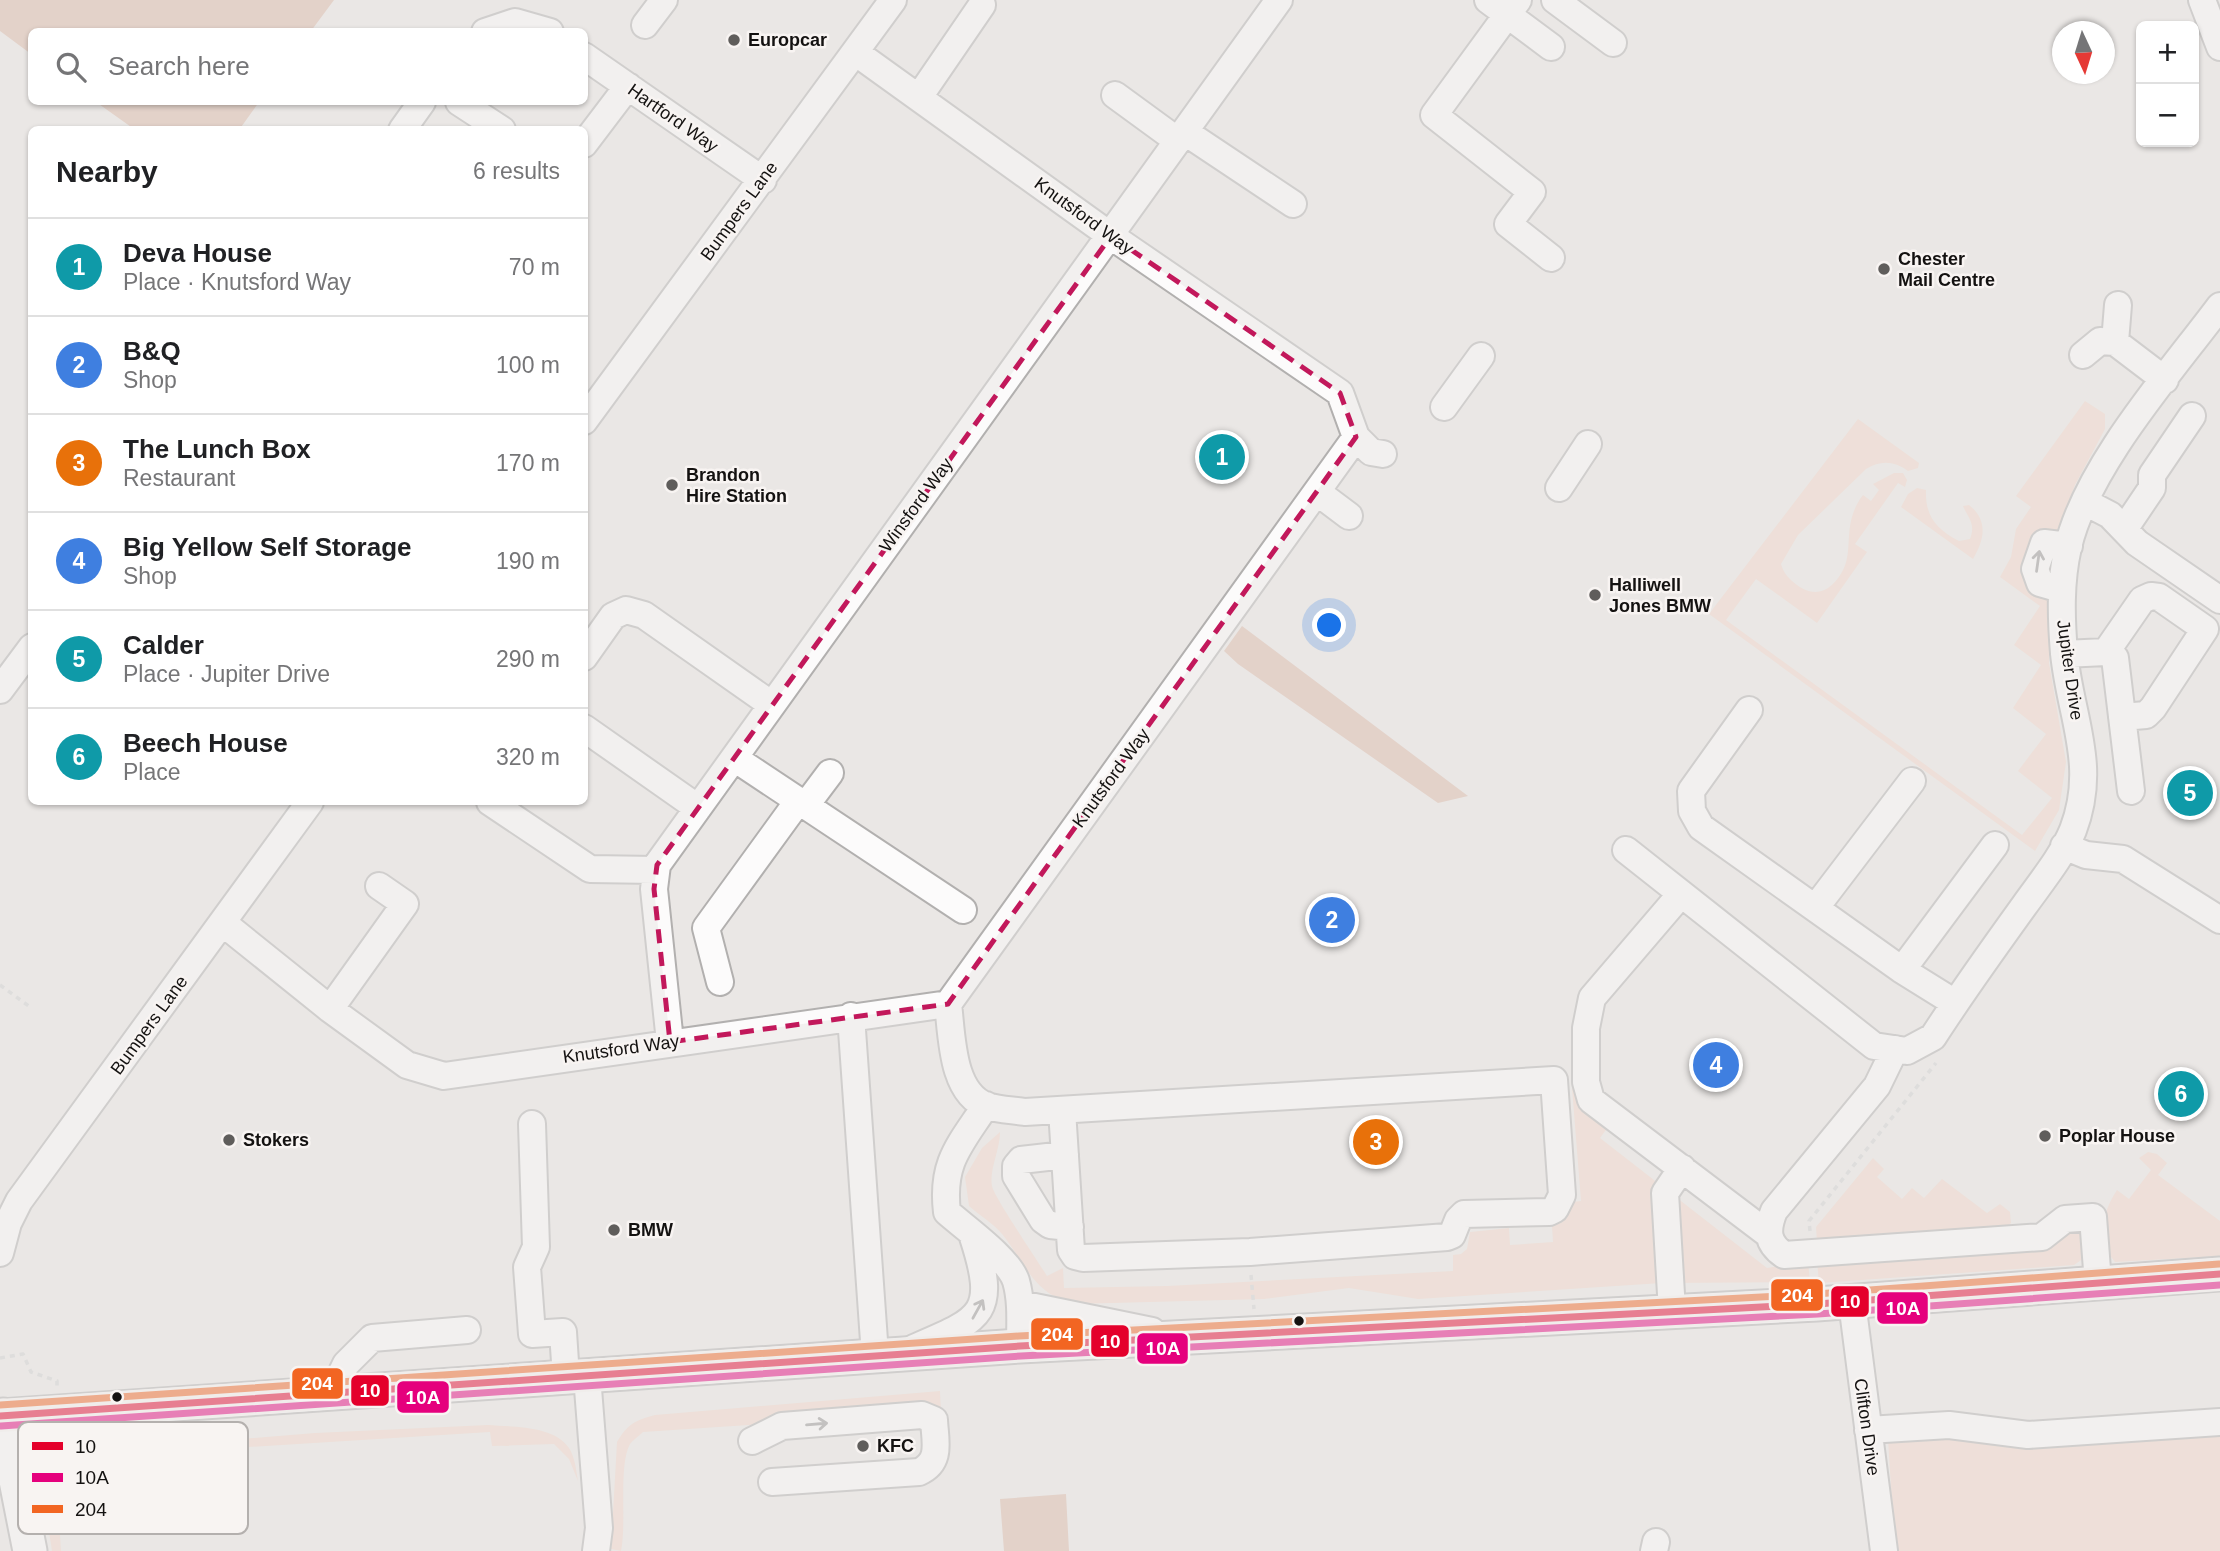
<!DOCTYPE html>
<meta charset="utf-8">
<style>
:root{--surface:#fff;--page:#f6f6f6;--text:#202124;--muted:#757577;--line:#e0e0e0;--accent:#db2777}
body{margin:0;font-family:Arial,sans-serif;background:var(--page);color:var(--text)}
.controls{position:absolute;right:21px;top:21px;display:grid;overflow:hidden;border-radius:10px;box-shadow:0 2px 5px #0004}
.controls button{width:63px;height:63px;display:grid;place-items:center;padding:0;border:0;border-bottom:2px solid var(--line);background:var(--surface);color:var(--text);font:35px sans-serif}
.compass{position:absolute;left:2052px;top:21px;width:63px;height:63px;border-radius:50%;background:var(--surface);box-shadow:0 2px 5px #0004;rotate:176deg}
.you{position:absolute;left:1330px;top:626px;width:24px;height:24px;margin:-18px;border:5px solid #fff;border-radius:50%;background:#1a73e8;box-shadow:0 0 0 10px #1a73e833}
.badge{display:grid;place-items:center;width:46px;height:46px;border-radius:50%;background:var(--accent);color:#fff;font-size:23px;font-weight:700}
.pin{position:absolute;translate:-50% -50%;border:4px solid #fff;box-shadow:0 2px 7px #0006}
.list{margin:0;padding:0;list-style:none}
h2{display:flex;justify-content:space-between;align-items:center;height:91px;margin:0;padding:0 28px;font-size:30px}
h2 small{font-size:23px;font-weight:400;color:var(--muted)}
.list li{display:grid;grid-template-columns:46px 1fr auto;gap:21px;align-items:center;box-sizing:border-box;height:98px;padding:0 28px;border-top:2px solid var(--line)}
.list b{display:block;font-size:26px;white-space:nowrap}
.list p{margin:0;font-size:23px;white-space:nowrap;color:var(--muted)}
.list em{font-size:23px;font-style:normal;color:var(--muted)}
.icon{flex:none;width:38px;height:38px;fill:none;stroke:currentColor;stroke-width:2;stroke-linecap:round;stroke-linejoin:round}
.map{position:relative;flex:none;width:2220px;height:1551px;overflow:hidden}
.search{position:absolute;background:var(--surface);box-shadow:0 2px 5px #0004;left:28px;top:28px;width:560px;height:77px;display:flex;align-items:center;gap:18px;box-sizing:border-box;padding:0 24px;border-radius:10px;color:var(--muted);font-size:26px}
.panel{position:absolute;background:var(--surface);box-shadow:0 2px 5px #0004;left:28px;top:126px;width:560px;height:679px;border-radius:10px}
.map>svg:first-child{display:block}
</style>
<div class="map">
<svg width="2220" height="1551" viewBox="0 0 2220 1551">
<rect width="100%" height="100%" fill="#eae7e5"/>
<path fill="#f3d6c9" d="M2085,401L2105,414V429L2075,485L2059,531L2049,532L2038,541L2049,592V663L2066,762L2059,810L2035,851L1709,614L1858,419L1919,463L1918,468L1908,471C1894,461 1881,460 1866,469L1798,535L1781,564C1784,574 1789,579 1797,585C1817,600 1834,589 1844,568C1853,548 1843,526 1860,499L1863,495L1871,501L1879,490L1873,484L1894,473H1903L1907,480L1905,487L1898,483L1855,544L1867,552L1817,623L1756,579L1726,620L2022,835L2052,798L2018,771L2046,734L2013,708L2041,665L2014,645L2040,606L2000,577L2011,557L2016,529L2031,507L2016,496Z
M1917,488L1926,490C1925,516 1936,529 1959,541L1970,539C1976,523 1968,518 1963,506L1969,505C1988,520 1985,539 1973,559L1901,507L1908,494Z
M1583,1074L1608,1127L1600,1138L1767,1268L1808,1261L1810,1282L1662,1283L1418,1299L1349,1288L1264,1299L1074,1304C1032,1293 1027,1265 1002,1234C993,1223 979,1215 969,1206L965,1177L982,1148L1000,1132C1000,1150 989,1170 992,1186C994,1197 1038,1261 1047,1276L1063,1268L1064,1288L1167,1286L1453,1271V1255L1461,1254L1467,1249L1470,1232L1509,1228L1510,1245L1553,1242L1552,1226L1562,1222L1565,1203L1581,1201L1571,1075Z
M2148,1152L2157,1154L2167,1163L2158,1175L2220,1221V1256L2115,1262C2097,1240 2102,1212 2117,1190L2129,1199L2151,1170L2139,1158Z
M1873,1158L1884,1169L1877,1177L1902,1199L1912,1188L1924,1198L1942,1179L1987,1213L2000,1204L2010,1212L2011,1223L2001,1232L1817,1242L1816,1227Z
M2061,1229H2082L2084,1258L2074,1265L1819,1283L1817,1260Z
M940,1391L941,1412L643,1432C639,1436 633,1440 630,1444C618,1466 627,1522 621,1551L611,1549L617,1442C627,1425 635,1420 655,1415Z
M488,1425C512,1427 554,1425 569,1448C575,1457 576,1470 578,1481L569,1459L554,1444L492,1446L490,1432L71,1458L72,1469L56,1470L61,1551H52C48,1519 32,1472 67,1453L315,1433Z
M2220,1431V1551H1895L1888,1439Z"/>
<path fill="#dcb8a7" d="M0,0H334L311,31L32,32L31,54L0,31Z
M96,102H259L239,130L134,129Z
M1242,626L1468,796L1438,803L1238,664L1224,651Z
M1066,1494L1069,1551H1004L1000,1499Z"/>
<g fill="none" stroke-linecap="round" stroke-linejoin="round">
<defs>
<path id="minor" d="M1488,0L1551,47
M1518,0L1434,115L1532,192L1508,224L1551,258
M1555,0L1613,43
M2202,0L2220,47
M645,25L664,0
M485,32L515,22L550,32
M584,56L763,180
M1115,95L1178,141
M919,97L982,5
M459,102L502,130
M402,130L422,102
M1185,132L1293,204
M584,144L628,86
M2118,305L2115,342L2165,380
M2083,355L2100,341L2115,342
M1444,407L1481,356
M584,421L893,0
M1356,437L1371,452L1383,454
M1559,488L1588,444
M1317,492L1349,516
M2085,502L2110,515L2137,543L2220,600
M2125,528L2152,488V475L2192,416
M2061,589L2040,583L2035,569L2044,543L2069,546
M2106,652L2142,600L2151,596L2159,597L2205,629L2153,708L2146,715L2122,717
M2064,654L2106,652L2115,658L2131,791
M584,657L613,616L626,610L644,615L772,705
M0,690L32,647
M1749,710L1691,791L1692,811L1701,827L1902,970L1955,1003
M584,728L698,808
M734,758L963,910
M490,802L590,869L656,870
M806,805L830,773
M2064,846L2086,855L2123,859L2220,920
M1626,850L1874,1046L1907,1051L1933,1037C1962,992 1993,949 2024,906C2041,882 2062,857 2073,830C2098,765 2070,716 2064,653C2061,617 2060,582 2068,547C2087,466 2170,373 2220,306
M1681,894L1592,998L1586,1028V1082L1591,1100L1768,1234
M1816,907L1912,781
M223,923L330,1009L407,1065L444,1076L948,1004L1356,437L1340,393L1111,236L855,52
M1902,970L1995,845
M720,982L706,928L799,800
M948,1004C952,1035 951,1093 987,1106C999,1110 1013,1110 1025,1112L1554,1080L1562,1195L1555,1209L1549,1212L1464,1214L1458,1220L1452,1235L1447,1237L1250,1252L1083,1258L1075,1256L1071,1250L1062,1110
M330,1009L405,904L379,886
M851,1016L875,1355
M670,1042L654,889L657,865L1279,0
M1895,1049L1877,1086L1774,1211C1766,1231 1767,1243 1784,1255L2042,1237L2065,1219L2093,1217L2098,1283
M986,1105C960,1145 941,1162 947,1212C965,1228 1009,1259 1016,1281C1022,1302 1020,1324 1020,1346
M532,1124L536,1247L527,1267L532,1334L563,1332L566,1377
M1065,1155L1021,1160L1016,1166V1176L1043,1220L1050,1225L1070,1227
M0,1253L8,1223L19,1201L310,802
M1852,1302L1884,1551
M1020,1304L1152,1331
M1672,1311L1665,1193L1682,1168
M914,1348C982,1319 998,1314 973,1237
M587,1376L599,1528L596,1551
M333,1391L346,1364L372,1338L467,1330
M1868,1430L1949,1425L2028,1435L2220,1422
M752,1441L782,1426L922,1415L934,1420C935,1441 942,1462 919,1472L772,1482
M1654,1551L1656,1542"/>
<path id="major" d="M3,1415L30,1551
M0,1416L1020,1346L1817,1304L2220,1274"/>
</defs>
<use href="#minor" stroke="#b2b0af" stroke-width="30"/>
<use href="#major" stroke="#b2b0af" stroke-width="37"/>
<path stroke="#d0d0d0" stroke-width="3.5" stroke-dasharray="5 5" stroke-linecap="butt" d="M0,985L30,1007
M1810,1231L1809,1221L1936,1063
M1251,1275L1254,1309
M0,1358L23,1354L31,1372L57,1381V1386
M37,1464L46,1463L64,1447L63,1438"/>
<use href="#minor" stroke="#fcfbfb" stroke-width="26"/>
<use href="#major" stroke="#fcfbfb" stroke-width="33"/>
<defs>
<path id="bus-1" d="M0,1416L1020,1346L1817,1304L2220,1274"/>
<path id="bus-2" d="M1,1426L1021,1356L1818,1314L2220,1285"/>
<path id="bus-3" d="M0,1405L1019,1336L1816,1294L2219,1264"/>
</defs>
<use href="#bus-1" stroke="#f8f4f2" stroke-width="12"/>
<use href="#bus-2" stroke="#f8f4f2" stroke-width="12"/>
<use href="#bus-3" stroke="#f8f4f2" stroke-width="12"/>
<use href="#bus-1" stroke="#e4002b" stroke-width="7"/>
<use href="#bus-2" stroke="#e5007d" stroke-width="7"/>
<use href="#bus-3" stroke="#f26522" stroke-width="7"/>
</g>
<defs><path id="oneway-shaft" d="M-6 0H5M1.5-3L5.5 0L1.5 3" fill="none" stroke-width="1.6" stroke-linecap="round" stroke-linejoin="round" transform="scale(1.75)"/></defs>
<g stroke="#949292">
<use href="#oneway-shaft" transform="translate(2038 561) rotate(-82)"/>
<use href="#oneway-shaft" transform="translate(978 1309) rotate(-61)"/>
<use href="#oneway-shaft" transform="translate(817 1424) rotate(-5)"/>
</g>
<path d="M0 0H2220V1551H0ZM1111,236L1340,393L1356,437L948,1004L670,1042L654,889L657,865Z" fill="#eae7e5" fill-opacity=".55" fill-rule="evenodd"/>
<path fill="none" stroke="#c2185b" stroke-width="5" stroke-dasharray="14 9" stroke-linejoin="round" d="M1111,236L1340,393L1356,437L948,1004L670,1042L654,889L657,865Z"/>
<g fill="#5f5d5b" stroke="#f8f4f2" stroke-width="2.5">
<circle cx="734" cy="40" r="7"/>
<circle cx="1884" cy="269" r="7"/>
<circle cx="672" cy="485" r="7"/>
<circle cx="1595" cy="595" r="7"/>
<circle cx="2045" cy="1136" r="7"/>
<circle cx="229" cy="1140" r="7"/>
<circle cx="614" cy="1230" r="7"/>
<circle cx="863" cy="1446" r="7"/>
</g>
<g fill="#141211" stroke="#f8f4f2" stroke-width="2.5">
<circle cx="1299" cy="1321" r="6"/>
<circle cx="117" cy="1397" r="6"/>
</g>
<g text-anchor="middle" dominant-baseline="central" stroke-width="5" stroke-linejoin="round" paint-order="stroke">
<g font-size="18" font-weight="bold" fill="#141211" stroke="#f8f4f2" text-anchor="start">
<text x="748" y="40">Europcar</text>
<text x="1898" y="259">Chester<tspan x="1898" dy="21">Mail Centre</tspan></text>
<text x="686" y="475">Brandon<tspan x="686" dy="21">Hire Station</tspan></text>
<text x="1609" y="585">Halliwell<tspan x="1609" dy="21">Jones BMW</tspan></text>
<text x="2059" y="1136">Poplar House</text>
<text x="243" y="1140">Stokers</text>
<text x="628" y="1230">BMW</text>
<text x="877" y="1446">KFC</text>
</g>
<g font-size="18" fill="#141211" stroke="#f8f4f2">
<text transform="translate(673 118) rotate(35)">Hartford Way</text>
<text transform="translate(739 211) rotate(-54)">Bumpers Lane</text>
<text transform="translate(1084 216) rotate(36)">Knutsford Way</text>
<text transform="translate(916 505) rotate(-54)">Winsford Way</text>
<text transform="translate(2070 670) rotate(82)">Jupiter Drive</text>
<text transform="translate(1111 778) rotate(-54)">Knutsford Way</text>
<text transform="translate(149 1025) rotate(-54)">Bumpers Lane</text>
<text transform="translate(621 1049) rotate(-8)">Knutsford Way</text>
<text transform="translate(1867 1427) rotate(82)">Clifton Drive</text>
</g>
</g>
<rect x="18" y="1422" width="230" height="112" rx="10" fill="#f8f4f2" stroke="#b4b0ae" stroke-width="2"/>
<rect x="32" y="1442" width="31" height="8" fill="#e4002b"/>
<rect x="32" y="1473" width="31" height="9" fill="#e5007d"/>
<rect x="32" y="1505" width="31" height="8" fill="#f26522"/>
<g font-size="19" fill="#141211">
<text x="75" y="1453">10</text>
<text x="75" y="1484">10A</text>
<text x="75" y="1516">204</text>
</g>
<g stroke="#f8f4f2" stroke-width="2.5">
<rect x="1770" y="1278" width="54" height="34" rx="7" fill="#f26522"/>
<rect x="1830" y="1285" width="40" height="33" rx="7" fill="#e4002b"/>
<rect x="1876" y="1291" width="53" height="34" rx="7" fill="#e5007d"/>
<rect x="1030" y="1317" width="54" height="34" rx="7" fill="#f26522"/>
<rect x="1090" y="1324" width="40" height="34" rx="7" fill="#e4002b"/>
<rect x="1136" y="1332" width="53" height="33" rx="7" fill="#e5007d"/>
<rect x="291" y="1367" width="53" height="33" rx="7" fill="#f26522"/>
<rect x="350" y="1374" width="40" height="33" rx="7" fill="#e4002b"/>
<rect x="396" y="1380" width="54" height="34" rx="7" fill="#e5007d"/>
</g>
<g font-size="19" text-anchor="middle" font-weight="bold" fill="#fff">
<text x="1797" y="1302">204</text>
<text x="1850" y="1308">10</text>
<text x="1903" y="1315">10A</text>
<text x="1057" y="1341">204</text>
<text x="1110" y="1348">10</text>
<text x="1163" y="1355">10A</text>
<text x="317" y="1390">204</text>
<text x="370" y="1397">10</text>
<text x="423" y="1404">10A</text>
</g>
</svg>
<div class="controls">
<button>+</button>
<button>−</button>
</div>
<svg class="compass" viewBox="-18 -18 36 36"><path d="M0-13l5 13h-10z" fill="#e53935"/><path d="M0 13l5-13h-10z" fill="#757577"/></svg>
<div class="you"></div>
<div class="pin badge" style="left:1222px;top:457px;background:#0f9aa8">1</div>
<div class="pin badge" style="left:1332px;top:920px;background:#3f7fe0">2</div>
<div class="pin badge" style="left:1376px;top:1142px;background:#e8710a">3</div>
<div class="pin badge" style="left:1716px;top:1065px;background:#3f7fe0">4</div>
<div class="pin badge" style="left:2190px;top:793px;background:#0f9aa8">5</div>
<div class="pin badge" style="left:2181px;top:1094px;background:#0f9aa8">6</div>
<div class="search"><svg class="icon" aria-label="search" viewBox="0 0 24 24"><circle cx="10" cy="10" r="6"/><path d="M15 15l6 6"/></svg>Search here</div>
<section class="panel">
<h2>Nearby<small>6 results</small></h2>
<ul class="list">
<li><span class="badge" style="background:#0f9aa8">1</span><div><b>Deva House</b><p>Place · Knutsford Way</p></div><em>70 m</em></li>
<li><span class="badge" style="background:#3f7fe0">2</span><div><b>B&amp;Q</b><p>Shop</p></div><em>100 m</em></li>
<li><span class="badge" style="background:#e8710a">3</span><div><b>The Lunch Box</b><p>Restaurant</p></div><em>170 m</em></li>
<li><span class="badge" style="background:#3f7fe0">4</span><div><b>Big Yellow Self Storage</b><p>Shop</p></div><em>190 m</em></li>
<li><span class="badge" style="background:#0f9aa8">5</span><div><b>Calder</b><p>Place · Jupiter Drive</p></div><em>290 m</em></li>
<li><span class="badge" style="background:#0f9aa8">6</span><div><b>Beech House</b><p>Place</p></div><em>320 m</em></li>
</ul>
</section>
</div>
